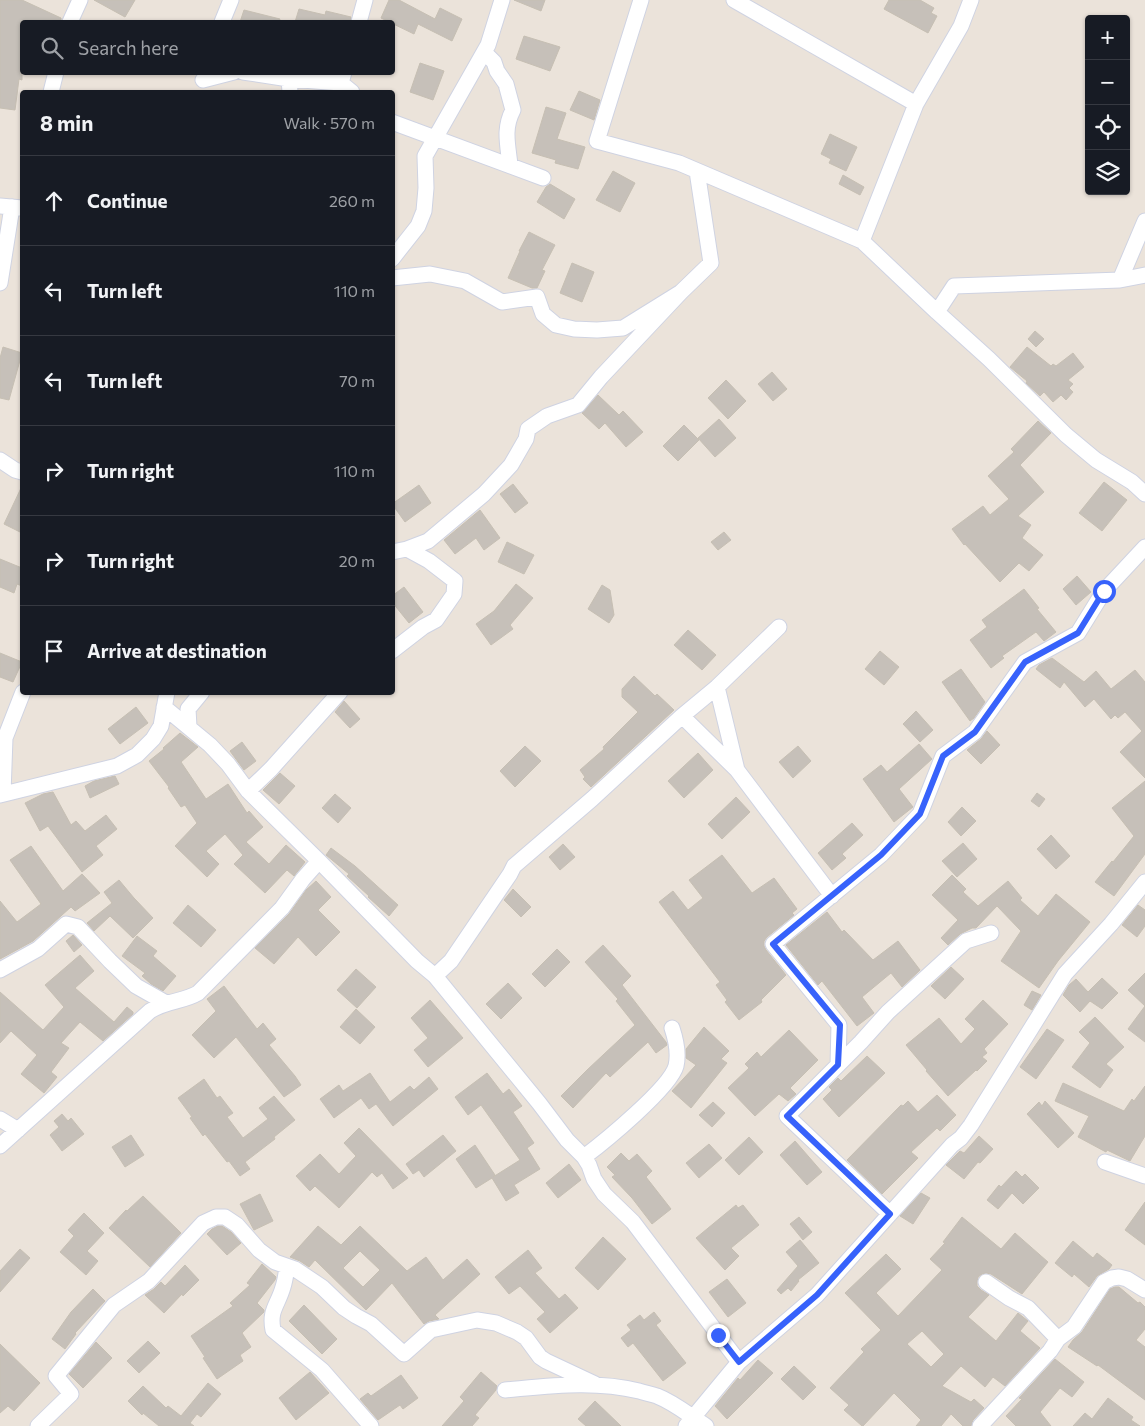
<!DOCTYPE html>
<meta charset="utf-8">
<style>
:root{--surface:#171b24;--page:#20242c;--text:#f1f3f6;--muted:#9ea1a6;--line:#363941}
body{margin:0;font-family:Commissioner,sans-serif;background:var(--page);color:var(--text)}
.controls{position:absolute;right:15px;top:15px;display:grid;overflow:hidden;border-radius:5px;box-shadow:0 1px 4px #0004}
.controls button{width:45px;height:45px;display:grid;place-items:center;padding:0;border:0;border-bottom:1px solid var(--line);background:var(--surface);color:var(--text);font:25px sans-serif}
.stop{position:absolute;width:15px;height:15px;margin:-11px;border:4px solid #3762fb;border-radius:50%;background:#fff}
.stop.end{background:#3762fb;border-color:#fff;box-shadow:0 1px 5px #0008}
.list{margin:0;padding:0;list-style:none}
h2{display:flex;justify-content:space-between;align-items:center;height:65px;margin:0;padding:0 20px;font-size:21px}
h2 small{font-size:16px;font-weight:400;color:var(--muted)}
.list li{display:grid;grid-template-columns:32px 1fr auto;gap:15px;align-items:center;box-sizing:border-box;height:90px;padding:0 20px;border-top:1px solid var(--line)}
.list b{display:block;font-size:19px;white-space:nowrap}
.list em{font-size:16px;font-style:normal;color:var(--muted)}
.icon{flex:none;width:28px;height:28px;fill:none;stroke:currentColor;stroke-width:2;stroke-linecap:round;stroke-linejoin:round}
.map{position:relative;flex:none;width:1145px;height:1426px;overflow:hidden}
.search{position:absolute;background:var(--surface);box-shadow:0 1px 4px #0004;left:20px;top:20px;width:375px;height:55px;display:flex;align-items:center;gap:12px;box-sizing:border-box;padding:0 18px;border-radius:5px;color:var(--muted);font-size:19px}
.panel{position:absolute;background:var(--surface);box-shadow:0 1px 4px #0004;left:20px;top:90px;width:375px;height:605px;border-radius:5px}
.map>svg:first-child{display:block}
</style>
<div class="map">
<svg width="1145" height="1426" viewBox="0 0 1145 1426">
<rect width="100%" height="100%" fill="#ebe3da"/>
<path fill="#c6c0b9" stroke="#c6bfb3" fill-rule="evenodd" d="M0,0H22L61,18V22H22V80L19,79L15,110L0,108Z
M94,0H135L125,17Z
M389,0H399L435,19L440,8L462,19L452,41L418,24L414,34L381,18Z
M514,0H545L541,11Z
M889,0H920L934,8L931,13L937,16L928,33L884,9Z
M299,9L325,15L326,11L351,17L350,22H295Z
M244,10L280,19L279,22H240Z
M524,36L560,47L550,71L516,59Z
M420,63L444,71L433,100L410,92Z
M579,91L600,100L594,120L570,110Z
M546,107L566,113L557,139L585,147L578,169L555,163L556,160L532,153Z
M830,134L857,147L846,171L829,163L831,159L821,154Z
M613,171L635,183L620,212L596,200Z
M843,175L864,187L860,195L839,184Z
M550,184L575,199L564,219L537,202L546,187Z
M529,232L555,245L542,270L545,271L537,288H532L508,278L520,251H519Z
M572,263L594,272L582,302L560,293Z
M1035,331L1044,339L1036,347L1028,339Z
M3,347L22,353L9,400L0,398V358Z
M1027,347L1051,366L1053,364L1056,366L1073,353L1084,367L1068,380L1073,384L1069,388L1073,392L1066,400L1061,395L1053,402L1044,392L1040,396L1026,383L1027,381L1010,367Z
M772,372L787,389L773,401L758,384Z
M726,380L746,401L728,419L708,398Z
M598,395L619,415L623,411L643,432L626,447L605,423L599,429L582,413Z
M719,419L736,438L715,457L698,438Z
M1038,421L1051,433L1020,465L1044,492L1018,516L1031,525L1022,538L1043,555L1029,571L1019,563L1000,582L965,544L964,545L952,529L983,506L990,515L1009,499L988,476L1014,452L1011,449Z
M684,425L699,440L678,461L663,446Z
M1104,482L1127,500L1102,531L1079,513Z
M513,484L528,503L515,513L500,494Z
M419,485L431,503L405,522L392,504Z
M22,486V533L4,524Z
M480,510L500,538L484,550L476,538L455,554L444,540Z
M724,532L731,540L718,550L711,542Z
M507,542L534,555L524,574L498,562Z
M0,559L22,568V586L17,584L14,593L0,587Z
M1077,576L1091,592L1076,605L1063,589Z
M516,584L533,598L510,625L513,629L491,645L476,624L494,611Z
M602,585L610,590L614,615L609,623L588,609Z
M404,587L423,612L409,623L392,602V596Z
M1024,589L1039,608L1037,609L1056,632L1044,641L1036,632L1002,656L1004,658L991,668L970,640L987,627L982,620Z
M688,630L716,655L702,670L674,645Z
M880,651L899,667L884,685L865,669Z
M0,653L22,662L13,682L0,677Z
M1052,658L1084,682L1096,671L1111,689L1135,670L1145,682V778L1120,752L1142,731L1125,712L1118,718L1115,715L1111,719L1094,699L1085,707L1064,682L1060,688L1036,669L1039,665Z
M961,669L985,702L974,718L970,721L942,682Z
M634,676L655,696L657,694L674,710L591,787L583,779L585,777L580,770L604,749L603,747L638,712L622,697V689Z
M344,701L360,719L350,728L335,712Z
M136,707L148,723L120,744L108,729Z
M916,711L933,730L920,742L903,724Z
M987,731L1000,745L981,764L967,750L981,739Z
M180,733L198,747L181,762L206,799L228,784L247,813L249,811L263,827L246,842L269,864L286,845L305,862L294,876L287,870L265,893L234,864L243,855L225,834L206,851L219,864L207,877L175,846L197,823L185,805L181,807L168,788L169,787L149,761L164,749L163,748Z
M242,742L256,761L244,770L230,751Z
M919,744L932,759L899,789L913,807L894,822L863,779L881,765L887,772Z
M525,746L541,761L515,787L500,771Z
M798,746L811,761L793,778L779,762Z
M698,753L713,770L684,798L668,781Z
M280,773L295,786L279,804L263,790Z
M115,776L119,784L90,798L85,786L94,781Z
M1145,781V854L1114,896L1095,882L1112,861L1113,862L1134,836L1112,808Z
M53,792L71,825L76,821L85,831L106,815L117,829L96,846L103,855L82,872L48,826L40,831L25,803L43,794Z
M1037,793L1045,799L1039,807L1031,801Z
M335,794L351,808L338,823L322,808Z
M736,797L750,812L722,839L708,824Z
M962,807L976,821L961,836L948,822Z
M852,823L863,835L842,854L846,858L832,870L818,853Z
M1051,835L1070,856L1056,869L1037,849Z
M963,843L977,859L957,877L942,861Z
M563,844L575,857L560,870L549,857Z
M31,846L63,891L82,874L100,893L75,911L71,907L33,941L0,959V901L17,922L41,904L10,860Z
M331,848L355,866L398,905L389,916L368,897L369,896L347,876L349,874L326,855Z
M722,855L752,893L774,878L797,909L792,913L794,915L767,937L764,941V946L766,950L786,975L761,1000L762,1002L739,1020L725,1002L727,1000L716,985L720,982L659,902L673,891L688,910L703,898L689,880Z
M952,875L966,889L963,892L978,906L1008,881L1022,898L1020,900L1038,916L1056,894L1090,922L1058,961L1039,988L1001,961L1021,931L997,906L976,928H972L960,934L948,945L941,938L958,920L932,895Z
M119,880L134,898L153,918L133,938L110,916L94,931L87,923L112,903L104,892Z
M316,881L331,897L318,910L340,932L316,956L298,937L274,964L255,948L289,914L306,890Z
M513,889L531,907L521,917L504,900Z
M188,905L216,930L201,947L173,923Z
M1138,905L1145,910V926L1137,937L1122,925Z
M827,912L842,932L844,930L873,960L898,941L920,970L902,987L891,973L862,997L874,1013L857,1026L822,981L818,985L786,945Z
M73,935L82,945L74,952L66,941Z
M137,936L157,951L153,956L176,976L163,991L151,984L142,976L145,973L122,956Z
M603,945L631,976L622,985L666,1042L667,1045L656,1053L648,1042L610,1077L606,1073L573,1108L561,1096L587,1070L635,1025L616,1001L618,999L585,962Z
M557,949L570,962L545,987L532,974Z
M80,955L94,971L75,988L114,1022L127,1007L133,1012V1014L103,1041L80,1022L61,1043L69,1048L51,1072L57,1077L44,1093L21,1074L37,1055L11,1031L0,1043V992L43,1030L64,1007L45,985Z
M951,967L964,979L945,999L931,986Z
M356,969L376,987L357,1008L337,990Z
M1145,973V1006L1128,990Z
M1102,978L1118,993L1102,1009L1090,1001L1080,1012L1063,995L1069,985L1076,979L1088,992Z
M508,983L522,998L501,1019L486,1004Z
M224,986L257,1029L263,1023L276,1039L269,1045L295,1076L301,1085L284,1097L236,1037L214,1058L192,1035L216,1011L207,999Z
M1032,991L1041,995L1032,1010L1024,1005Z
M430,1000L463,1038L428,1067L414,1050L428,1038L411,1018Z
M983,1000L1008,1024L984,1049L987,1053L982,1057L987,1061L977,1071L976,1070L948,1096L926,1071L927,1070L906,1045L939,1018L961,1044L975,1029L965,1019Z
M1145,1006V1042L1128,1029Z
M356,1009L375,1027L360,1044L340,1027Z
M1095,1017L1124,1047L1106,1064L1113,1070L1100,1088L1072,1067L1090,1043L1079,1032Z
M704,1027L729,1051L721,1059L727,1063L691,1108L672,1091L696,1065L686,1058V1049Z
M1047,1029L1064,1040L1036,1079L1020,1067Z
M789,1030L818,1060L790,1088L796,1094L788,1101L779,1094L755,1116L728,1088L749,1068L745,1064L757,1052L761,1057Z
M867,1056L885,1073L839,1117L823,1099L832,1090L829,1087L838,1078L841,1081Z
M370,1073L390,1102L410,1086L414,1090L429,1077L438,1089L393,1126L376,1104L369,1109L361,1098L334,1118L320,1099L339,1085L343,1091Z
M487,1073L503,1094L509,1089L522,1106L513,1112L534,1143L527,1148L540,1169L514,1185L519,1193L506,1201L492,1178L476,1188L456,1159L475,1145L495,1175L493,1177L520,1160L481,1105L468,1115L455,1097Z
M204,1079L217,1098L220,1096L233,1113L227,1117L243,1138L268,1119L259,1108L274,1096L295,1120L274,1137L275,1139L245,1162L250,1169L240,1176L229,1161L227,1162L205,1134L203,1136L190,1118L192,1117L178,1098Z
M1063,1083L1124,1111L1132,1099L1134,1101L1145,1086V1136L1130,1161L1107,1150L1106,1152L1078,1137L1089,1116L1055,1101Z
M937,1095L956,1115L940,1131L937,1128L911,1152L918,1158L882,1194L847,1160L901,1105L903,1106L908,1101L918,1112Z
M1045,1101L1074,1133L1058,1148L1027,1114L1039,1102L1042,1106Z
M713,1102L725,1113L712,1127L699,1115Z
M62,1114L68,1121L71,1118L84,1134L62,1151L50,1135L59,1127L54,1121Z
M359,1128L408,1178L393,1189L382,1173L377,1177L372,1172L339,1208L315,1186L310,1191L296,1176L320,1154L339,1174L356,1156L344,1143Z
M131,1135L144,1155L125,1167L112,1147Z
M443,1135L456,1151L424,1177L419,1170L413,1174L406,1164Z
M979,1136L993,1149L980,1163L978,1162L964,1179L946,1165L960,1151L964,1153Z
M749,1137L763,1152L739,1175L725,1160Z
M795,1141L822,1172L807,1185L780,1155Z
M709,1144L722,1158L699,1178L686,1163Z
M621,1153L629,1161L637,1154L652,1171L646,1177L671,1209L652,1224L632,1198L612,1177L615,1175L607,1167Z
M569,1164L581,1180L558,1198L546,1183Z
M1016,1171L1022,1177L1025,1174L1039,1188L1023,1204L1012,1193L998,1209L987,1200L999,1185L1001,1187Z
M921,1193L930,1198L913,1224L900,1216Z
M260,1194L273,1221L254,1230L240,1204Z
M143,1196L181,1233L150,1267L109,1228L126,1210L127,1211Z
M1145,1202V1245L1125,1230Z
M736,1205L738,1208L743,1205L759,1225L731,1248L739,1256L725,1270L696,1238Z
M84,1213L104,1233L87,1251L98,1261L86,1275L60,1252L74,1236L68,1230Z
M799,1217L812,1232L803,1240L790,1224Z
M962,1217L1001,1249L1015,1233L1048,1262L1022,1294L991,1274L986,1273L982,1274L978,1277L977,1282V1286L981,1290L989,1295L968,1317L996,1341L1018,1313L1028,1321L1020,1331L1040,1348L1005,1386L993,1377L985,1387L961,1366L942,1386L971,1402L974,1399L984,1408L973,1420L971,1426H963L951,1414L941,1426H916L921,1420L894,1393L863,1426H862L844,1410L849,1405L830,1388L864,1352L861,1349L881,1330L845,1293L886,1254L901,1269L876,1293L898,1316L942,1270L930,1259L945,1243L943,1242ZM922,1331L944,1354L931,1367L907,1344Z
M218,1226H222L231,1232L241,1243L227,1255L207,1234L212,1229Z
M318,1226L341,1245L360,1226L407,1271L426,1257L443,1280L467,1259L480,1274L435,1315L439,1319L429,1321L424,1324L392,1283L366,1310L315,1260L309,1267L300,1261L290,1257ZM360,1251L380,1270L363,1287L343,1268Z
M603,1237L626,1259L598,1290L575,1268Z
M800,1240L819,1263L798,1280L799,1281L791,1291L788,1288L781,1294L777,1290L798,1266L786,1252Z
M1073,1241L1093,1258L1097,1253L1112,1265L1109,1269L1097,1276L1089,1287L1074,1274L1072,1277L1055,1263Z
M20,1249L30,1258L0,1292V1271Z
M528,1250L542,1268L535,1273L559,1299L565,1294L578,1308L550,1333L537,1319L545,1312L520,1286L509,1294L495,1277Z
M262,1264L276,1277L275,1280L257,1303L264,1310V1312L242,1333L251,1347L240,1355L243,1361L217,1379L203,1358L205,1357L191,1336L233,1306L230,1303L250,1285L247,1283Z
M185,1265L199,1280L183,1296L182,1294L164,1313L145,1295L154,1289L161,1282L165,1286Z
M727,1279L746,1303L728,1317L709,1292Z
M1115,1287H1119L1138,1303L1140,1302L1145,1307V1329L1136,1340L1145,1347V1400L1098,1365L1097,1366L1068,1347L1073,1340L1082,1332L1110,1289Z
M93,1289L105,1301L75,1333L76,1334L65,1349L52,1339L71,1312Z
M304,1305L337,1339L322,1354L289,1321Z
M654,1312L661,1321L656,1325L686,1363L663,1381L633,1343L628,1347L621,1338L631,1330L627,1325L640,1315L644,1320Z
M148,1341L160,1353L139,1373L127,1361Z
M96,1342L112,1358L83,1388L69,1374Z
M0,1344L40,1383L14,1411L8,1406L0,1413Z
M1055,1359L1084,1382L1072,1397L1060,1388L1040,1412L1051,1426H1016L1006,1416L1022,1399L1019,1398Z
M758,1360L773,1373L727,1419L715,1406L738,1378L740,1380Z
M794,1366L816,1387L803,1400L781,1379Z
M310,1372L329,1393L296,1420L279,1398Z
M481,1372L497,1386L496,1390L475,1415L479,1418L472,1426H442L464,1401L460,1397Z
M401,1375L418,1398L403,1409L400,1405L378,1420L360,1399L368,1393L371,1396Z
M208,1383L221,1394L201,1417L197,1414L190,1423L194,1426H159L143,1413L142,1415L128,1401L143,1386L166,1408L168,1406L181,1416Z
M1108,1398L1133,1417L1131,1420L1140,1426H1073L1085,1413L1092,1419Z
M595,1401L621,1426H586L578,1419Z"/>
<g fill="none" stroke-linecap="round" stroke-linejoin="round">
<defs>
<path id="street" d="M641,0L597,141L679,163L862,241
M734,0L916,104L862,241L937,312
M70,22L80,0
M222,22L231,0
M359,22L365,0
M484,52L494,62L497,71L506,84L513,110C503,129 508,145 510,165
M243,72L289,79
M203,80L234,72
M341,83L352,92
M51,92L56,72
M290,92L289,79L341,83L344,72
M916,104L961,26L971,0
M392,122L543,178
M0,206L22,208
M1145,221L1120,280L1145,275
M392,259L418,226L424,211L426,188L425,156L488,45L502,0
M392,278L430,274L465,281L502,302L537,297L543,314L556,325L574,329L597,330L623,328L681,292L601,377L578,405L547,416L528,429L526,439L511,465L484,494L428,541L407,549
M1120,280L954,286L937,312L989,359L1066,435L1096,460L1132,482L1145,494
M0,283L12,207
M681,292L711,263L697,171
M0,460L15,470L22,472
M392,552L407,549L429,561L455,581L454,594L436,620L423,627L392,651
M717,687L737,770
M164,707L210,745L228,764L248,791L319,861L417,961L435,976L539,1103L567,1140L584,1157L589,1165L594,1179L604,1194L633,1222L739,1362
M682,716L737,770L832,896
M189,727L188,709L202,692
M248,791L271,769L340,692
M3,794L5,738L23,692
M0,795L117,766L137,755L153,739L161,726L167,692
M0,970L38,949L66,924L78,927L110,961L136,986L166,1003
M435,976L451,961L510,874L514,866L592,799L682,716L717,687L779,627
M838,1065L839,1025L773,944L881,855L920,814L943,756L975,732L1025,662L1078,633L1104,591L1145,547
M0,1119L18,1130
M0,1146L150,1011C167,1000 183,1002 198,993L282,908L303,879L319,861
M584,1157C604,1142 670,1088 676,1066C679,1053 676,1040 672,1028
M1105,1162L1145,1176
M890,1214L787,1116L861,1042L888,1012L966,941L991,933
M287,1267C286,1274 285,1281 283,1287C278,1305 269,1310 273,1330L322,1370L371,1426
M986,1282L1009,1298L1028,1308L1058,1339
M505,1390C550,1386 594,1380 639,1391C645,1393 651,1394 657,1396C675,1403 690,1416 706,1426
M38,1426L71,1394L56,1376L114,1305L149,1281L203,1223L216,1217H225L237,1225L259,1250L275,1262L295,1269L322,1287L344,1308L356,1316L371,1324L404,1354L431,1330L477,1320L496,1323L517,1332L526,1338L540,1357L546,1361L595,1384
M686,1426L739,1362L817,1295L952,1145L961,1138L971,1125L1065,974L1111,924L1145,882
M980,1426L1050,1351L1058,1339L1074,1327L1104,1282L1112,1278L1119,1277L1127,1279L1145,1290"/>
</defs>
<use href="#street" stroke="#cfd3e2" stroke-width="17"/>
<use href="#street" stroke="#fff" stroke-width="15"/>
</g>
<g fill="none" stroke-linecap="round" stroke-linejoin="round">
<path stroke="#3762fb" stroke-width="6" d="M718,1335L739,1362L817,1295L890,1214L787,1116L838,1065L840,1025L773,944L881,855L920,814L943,756L975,732L1025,662L1078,633L1104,591"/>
</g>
</svg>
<div class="controls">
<button>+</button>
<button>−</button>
<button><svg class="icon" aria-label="locate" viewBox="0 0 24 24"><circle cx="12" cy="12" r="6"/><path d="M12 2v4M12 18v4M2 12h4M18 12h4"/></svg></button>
<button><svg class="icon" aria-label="layers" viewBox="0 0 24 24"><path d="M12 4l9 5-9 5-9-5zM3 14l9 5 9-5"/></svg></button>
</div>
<div class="stop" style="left:1104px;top:591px"></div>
<div class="stop end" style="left:718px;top:1335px"></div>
<div class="search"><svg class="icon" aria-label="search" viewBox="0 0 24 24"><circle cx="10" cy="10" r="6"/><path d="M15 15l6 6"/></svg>Search here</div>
<section class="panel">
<h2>8 min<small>Walk · 570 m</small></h2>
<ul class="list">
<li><svg class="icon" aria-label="ahead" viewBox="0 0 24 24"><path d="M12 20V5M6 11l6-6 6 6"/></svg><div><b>Continue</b></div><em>260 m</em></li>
<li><svg class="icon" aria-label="left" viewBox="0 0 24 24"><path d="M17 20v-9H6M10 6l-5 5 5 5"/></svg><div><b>Turn left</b></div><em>110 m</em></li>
<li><svg class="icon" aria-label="left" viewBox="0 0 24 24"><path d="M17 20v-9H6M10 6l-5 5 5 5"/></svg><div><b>Turn left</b></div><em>70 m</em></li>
<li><svg class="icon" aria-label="right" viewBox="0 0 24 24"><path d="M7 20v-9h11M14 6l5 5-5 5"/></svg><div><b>Turn right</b></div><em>110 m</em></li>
<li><svg class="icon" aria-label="right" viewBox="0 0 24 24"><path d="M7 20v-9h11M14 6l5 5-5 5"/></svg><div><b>Turn right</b></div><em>20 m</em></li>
<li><svg class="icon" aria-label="arrive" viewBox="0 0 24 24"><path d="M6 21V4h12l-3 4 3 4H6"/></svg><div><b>Arrive at destination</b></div></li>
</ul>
</section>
</div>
